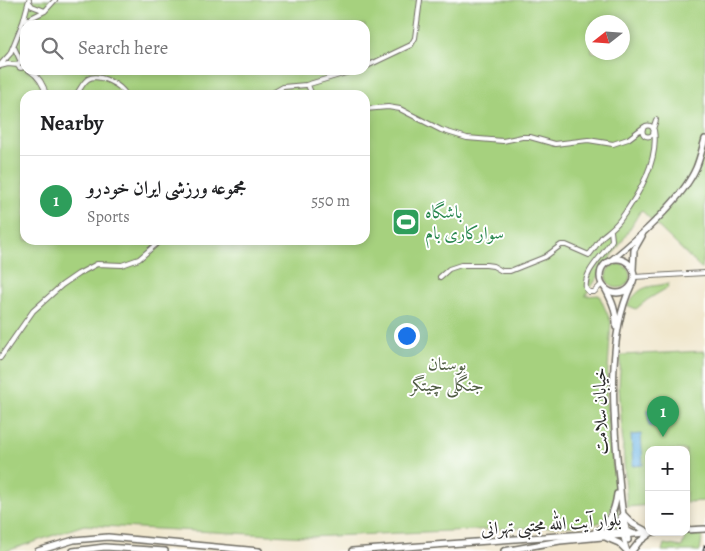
<!DOCTYPE html>
<meta charset="utf-8">
<style>
:root{--surface:#fff;--page:#f2f2f2;--text:#202124;--muted:#757577;--line:#e0e0e0;--accent:#ea580c}
body{margin:0;font-family:Alegreya,Amiri,serif;background:var(--page);color:var(--text)}
.controls{position:absolute;right:15px;bottom:15px;display:grid;overflow:hidden;border-radius:10px;box-shadow:0 2px 8px #0003}
.controls button{width:45px;height:45px;display:grid;place-items:center;padding:0;border:0;border-bottom:1px solid var(--line);background:var(--surface);color:var(--text);font:25px sans-serif}
.compass{position:absolute;left:585px;top:15px;width:45px;height:45px;border-radius:50%;background:var(--surface);box-shadow:0 2px 8px #0003;rotate:253deg}
.you{position:absolute;left:406px;top:335px;width:18px;height:18px;margin:-12px;border:4px solid #fff;border-radius:50%;background:#1a73e8;box-shadow:0 0 0 8px #1a73e833}
.badge{display:grid;place-items:center;width:32px;height:32px;border-radius:50%;background:var(--accent);color:#fff;font-size:16px;font-weight:700}
.pin{position:absolute;translate:-50% -41px;filter:drop-shadow(0 1px 2px #0008)}
.pin::after{content:'';position:absolute;top:26px;width:18px;height:15px;background:inherit;clip-path:polygon(0 0,100% 0,50% 100%)}
.list{margin:0;padding:0;list-style:none}
h2{display:flex;justify-content:space-between;align-items:center;height:65px;margin:0;padding:0 20px;font-size:21px}
h2 small{font-size:16px;font-weight:400;color:var(--muted)}
.list li{display:grid;grid-template-columns:32px 1fr auto;gap:15px;align-items:center;box-sizing:border-box;height:90px;padding:0 20px;border-top:1px solid var(--line)}
.list b{display:block;font-size:19px;white-space:nowrap}
.list p{margin:0;font-size:16px;white-space:nowrap;color:var(--muted)}
.list em{font-size:16px;font-style:normal;color:var(--muted)}
.icon{flex:none;width:28px;height:28px;fill:none;stroke:currentColor;stroke-width:2;stroke-linecap:round;stroke-linejoin:round}
.map{position:relative;flex:none;width:705px;height:551px;overflow:hidden}
.search{position:absolute;background:var(--surface);box-shadow:0 2px 8px #0003;left:20px;top:20px;width:350px;height:55px;display:flex;align-items:center;gap:12px;box-sizing:border-box;padding:0 18px;border-radius:15px;color:var(--muted);font-size:19px}
.panel{position:absolute;background:var(--surface);box-shadow:0 2px 8px #0003;left:20px;top:90px;width:350px;height:155px;border-radius:15px}
.map>svg:first-child{display:block}
</style>
<div class="map">
<svg width="705" height="551" viewBox="0 0 705 551">
<rect width="100%" height="100%" fill="#fff"/>
<filter id="ink" filterUnits="userSpaceOnUse"><feTurbulence type="fractalNoise" baseFrequency=".02" numOctaves="2"/><feDisplacementMap in="SourceGraphic" scale="10" xChannelSelector="R" yChannelSelector="G"/><feConvolveMatrix kernelMatrix="1 2 1 2 8 2 1 2 1" color-interpolation-filters="sRGB"/></filter>
<filter id="wash" filterUnits="userSpaceOnUse"><feTurbulence type="fractalNoise" baseFrequency=".0096" numOctaves="4" result="noise"/><feDisplacementMap in="SourceGraphic" scale="20" xChannelSelector="R" yChannelSelector="G"/><feGaussianBlur stdDeviation="1.12" result="paint"/><feColorMatrix in="noise" values="0 0 0 0 0 0 0 0 0 0 0 0 0 0 0 0 0 1.4 0 .05"/><feComposite in="paint" operator="in"/></filter>
<g filter="url(#wash)">
<rect width="100%" height="100%" fill="#f0e7cd"/>
<path fill="#a6d17e" stroke="#687e54" fill-rule="evenodd" d="M0,0H705V246L702,269L641,210L623,240L585,296L599,295L611,322L606,399L616,494L611,510L608,515L601,522L591,525L307,537L84,525L7,551H0ZM592,22H622V52H592ZM25,25H365V70H25ZM25,95H365V240H25Z
M606 276a12 12 0 1 1 24 0a12 12 0 1 1-24 0Z
M669,284L667,288L647,300L636,309L627,305C642,285 645,287 669,284Z
M705,351V501L686,502V450H649V505L627,507L619,386L621,355Z
M618,506L620,529L598,532C610,526 614,518 618,506Z
M703,532L700,551H662L664,544L682,547L686,534Z"/>
<path fill="#6ab4e2" stroke="#4a7086" d="M657,409L658,426H649L648,410Z
M641,434L643,465L633,466L631,435Z"/>
</g>
<g filter="url(#ink)">
<g fill="none" stroke-linecap="round" stroke-linejoin="round">
<defs>
<path id="minor" d="M29,0L23,22L45,11L55,0
M29,2L32,6L45,11
M14,47L21,62
M18 65a3 3 0 1 1 6 0a3 3 0 1 1-6 0Z
M0,65L10,54L23,22
M0,66L8,64L18,65
M365,67L411,45L415,38L420,0
M29,70C38,76 44,85 46,95
M308,85L312,95
M76,95C80,90 83,82 88,79C99,73 121,85 126,95
M269,95L283,87L306,85L356,70
M365,109L388,107L400,109L441,130L467,138L503,141L522,137H530L555,144L588,140L613,144L628,139L644,127
M642.5 131a5.5 5.5 0 1 1 11 0a5.5 5.5 0 1 1-11 0Z
M653,129L656,120
M440,277L449,269L461,265H486L493,266L502,271H510L545,257L561,245H566L589,255C594,249 598,242 603,236C609,231 615,227 620,220C638,196 659,161 654,130
M634,277L705,273
M602,284L594,292H589L586,289C583,270 604,256 612,240L611,231
M0,358L33,311L62,285L78,274L97,264L122,265L139,259L161,240
M623,536L627,550"/>
<path id="major" d="M600 276a17 17 0 1 1 34 0a17 17 0 1 1-34 0Z
M609,262C636,240 682,200 696,168C700,159 702,149 705,139
M633,270L634,250L642,236
M605,288C612,301 617,312 616,327
M623,514L633,524L648,532
M621,517L623,536
M686,530L705,529
M595,532C610,525 615,509 617,494
M607,538L619,543L627,551
M628,540C627,531 624,522 623,514C620,499 620,483 618,468C613,413 607,336 631,286
M38,551L74,540L108,537L259,551
M73,551L105,547L165,551
M352,551L627,531L632,533
M504,551L560,541L656,532
M632,551L639,542L651,533"/>
</defs>
<use href="#minor" stroke="#706d64" stroke-width="6"/>
<use href="#major" stroke="#706d64" stroke-width="8"/>
<use href="#minor" stroke="#fff" stroke-width="4"/>
<use href="#major" stroke="#fff" stroke-width="5"/>
<defs>
<path id="rail" d="M704,551L705,546"/>
</defs>
<use href="#rail" stroke="#2b2b2b" stroke-width="3"/>
<use href="#rail" stroke="#fff" stroke-width="1" stroke-dasharray="4" stroke-linecap="butt"/>
</g>
</g>
<defs>
<symbol id="stadium-square" viewBox="-11 -11 22 22"><rect x="-9" y="-9" width="18" height="18" rx="4" fill="#2e9e5b" stroke="#fff"/><path d="M0-5a6.5 5 0 1 0 0 10a6.5 5 0 1 0 0-10ZM-3.5-1.8h7v3.6h-7Z" fill="#fff"/></symbol>
</defs>
<g fill-rule="evenodd">
<use href="#stadium-square" x="390" y="206" width="32" height="32"/>
</g>
<g text-anchor="middle" dominant-baseline="central" stroke-width="4" stroke-linejoin="round" paint-order="stroke">
<g font-size="18" fill="#27864d" stroke="#fff" text-anchor="start">
<text x="425" y="212">باشگاه<tspan x="425" dy="21">سوارکاری بام</tspan></text>
</g>
<g font-size="18" fill="#505d44" stroke="#fff">
<text x="447" y="364">بوستان<tspan x="447" dy="21">جنگلی چیتگر</tspan></text>
</g>
<g font-size="18" fill="#2b2b2b" stroke="#fff">
<text transform="translate(600 411) rotate(-91)">خیابان سلامت</text>
<text transform="translate(551 524) rotate(-4)">بلوار آیت الله مجتبی تهرانی</text>
</g>
</g>
</svg>
<div class="controls">
<button>+</button>
<button>−</button>
</div>
<svg class="compass" viewBox="-18 -18 36 36"><path d="M0-13l5 13h-10z" fill="#e53935"/><path d="M0 13l5-13h-10z" fill="#757577"/></svg>
<div class="you"></div>
<div class="pin badge" style="left:663px;top:437px;background:#2e9e5b">1</div>
<div class="search"><svg class="icon" aria-label="search" viewBox="0 0 24 24"><circle cx="10" cy="10" r="6"/><path d="M15 15l6 6"/></svg>Search here</div>
<section class="panel">
<h2>Nearby<small></small></h2>
<ul class="list">
<li><span class="badge" style="background:#2e9e5b">1</span><div><b>مجموعه ورزشی ایران خودرو</b><p>Sports</p></div><em>550 m</em></li>
</ul>
</section>
</div>
